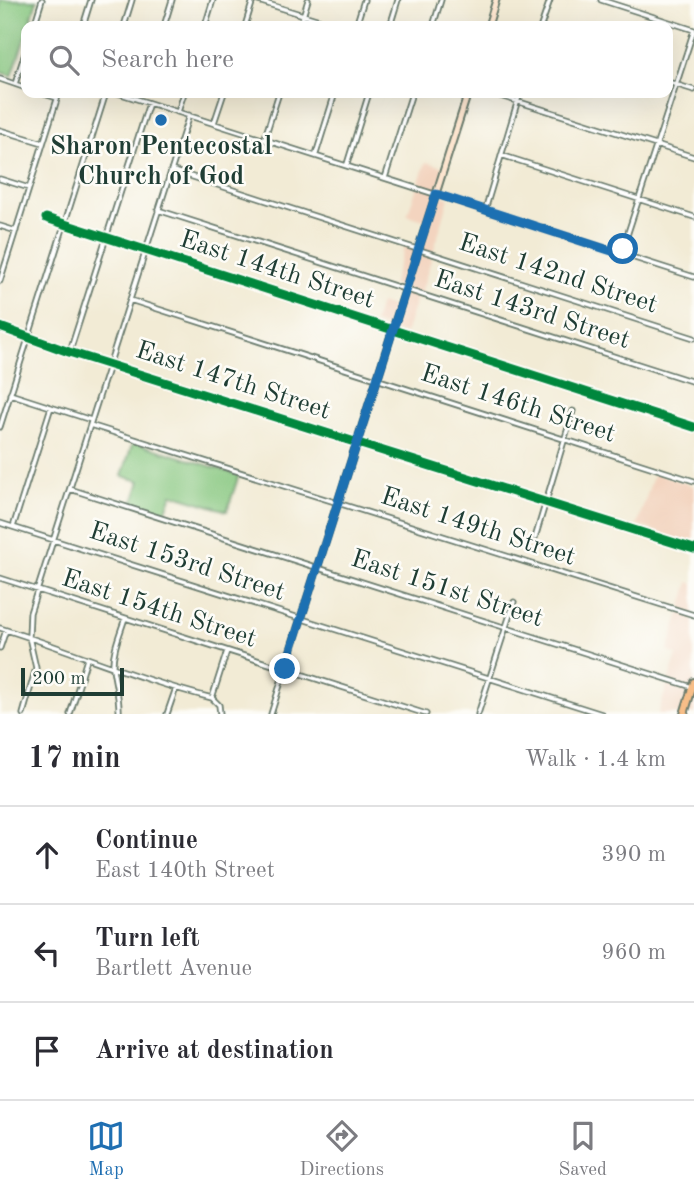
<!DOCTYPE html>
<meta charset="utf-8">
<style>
:root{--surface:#fff;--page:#f7f7f7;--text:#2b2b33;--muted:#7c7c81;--line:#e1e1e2;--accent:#1f6fb2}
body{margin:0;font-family:"Old Standard TT",serif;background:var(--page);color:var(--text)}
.scale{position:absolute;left:21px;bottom:18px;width:103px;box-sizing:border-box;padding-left:7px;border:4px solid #1f3d34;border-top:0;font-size:19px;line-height:24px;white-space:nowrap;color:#1f3d34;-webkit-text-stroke:5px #fdfcf7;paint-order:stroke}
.stop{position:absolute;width:21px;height:21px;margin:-16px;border:5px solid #1f6fb2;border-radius:50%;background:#fff}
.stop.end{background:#1f6fb2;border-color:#fff;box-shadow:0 2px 7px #0008}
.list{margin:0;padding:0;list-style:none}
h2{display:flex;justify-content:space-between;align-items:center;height:91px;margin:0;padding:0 28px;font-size:30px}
h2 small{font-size:23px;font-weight:400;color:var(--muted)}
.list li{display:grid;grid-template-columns:46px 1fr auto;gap:21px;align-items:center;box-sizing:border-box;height:98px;padding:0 28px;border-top:2px solid var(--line)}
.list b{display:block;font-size:26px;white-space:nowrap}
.list p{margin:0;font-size:23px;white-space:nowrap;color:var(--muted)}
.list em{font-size:23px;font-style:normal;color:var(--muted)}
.icon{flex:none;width:38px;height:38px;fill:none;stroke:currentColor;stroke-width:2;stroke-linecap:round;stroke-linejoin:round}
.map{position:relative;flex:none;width:694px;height:714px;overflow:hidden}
.search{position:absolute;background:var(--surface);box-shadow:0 7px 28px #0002;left:21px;right:21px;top:21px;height:77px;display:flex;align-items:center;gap:18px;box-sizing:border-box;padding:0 24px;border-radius:14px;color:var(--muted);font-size:26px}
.sheet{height:385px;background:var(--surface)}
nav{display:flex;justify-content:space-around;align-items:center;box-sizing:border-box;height:98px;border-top:2px solid var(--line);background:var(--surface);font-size:19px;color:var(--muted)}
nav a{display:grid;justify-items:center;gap:4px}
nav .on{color:var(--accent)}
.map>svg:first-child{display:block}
</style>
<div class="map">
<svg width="694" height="714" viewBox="0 0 694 714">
<rect width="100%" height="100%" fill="#fdfcf7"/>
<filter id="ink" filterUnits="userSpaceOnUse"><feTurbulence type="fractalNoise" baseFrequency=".0143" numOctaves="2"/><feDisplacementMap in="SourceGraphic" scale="14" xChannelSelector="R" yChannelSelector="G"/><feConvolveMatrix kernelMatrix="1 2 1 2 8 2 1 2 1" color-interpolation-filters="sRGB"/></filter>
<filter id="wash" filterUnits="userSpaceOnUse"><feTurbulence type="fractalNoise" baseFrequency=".00686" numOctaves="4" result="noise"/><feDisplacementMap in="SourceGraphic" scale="28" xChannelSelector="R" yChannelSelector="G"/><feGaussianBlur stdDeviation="1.57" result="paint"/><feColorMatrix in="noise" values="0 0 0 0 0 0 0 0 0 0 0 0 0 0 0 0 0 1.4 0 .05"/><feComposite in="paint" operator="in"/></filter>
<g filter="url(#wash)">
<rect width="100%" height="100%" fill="#f2ebd5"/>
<path fill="#f3d4bf" d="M426,162L444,167L436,194L449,198L421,294H418L405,334L374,323L380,303L398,309L405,289L392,285L405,245L418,249L427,221L407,215Z
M654,473L694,486V544L637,525Z
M689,582L694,584V714H658L677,655L668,651Z"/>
<path fill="#85c67e" stroke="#528259" stroke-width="2" d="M0,0H37L29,26H26V34L12,76L0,72Z
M133,442L239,475L227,511L172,494L165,513L133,503L140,481L122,476Z"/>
</g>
<g filter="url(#ink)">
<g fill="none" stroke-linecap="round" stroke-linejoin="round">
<defs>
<path id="street" d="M255,0L339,26
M601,0L694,30L621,254
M34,26L42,0
M83,26L91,0
M124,26L132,0
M164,26L172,0
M205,26L213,0
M245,26L253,0
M300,26L308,0
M356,26L364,0
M390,26L398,0
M433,26L441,0
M541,26L550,0
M0,79L26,88
M668,82L694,90
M15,84L26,50
M41,93L57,98
M118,93L694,277
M491,93L694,157
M178,112L184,93
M214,123L224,93
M0,130L43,143
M265,137L279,93
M316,154L335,93
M501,155L694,217
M347,164L369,93
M171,170L694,338
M385,178L412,93
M0,179L29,188
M158,210L694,382
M485,210L520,93
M46,218L694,427
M0,226L16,231
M0,281L59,93
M130,300L694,481
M0,327L69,352L694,549
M70,351L149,103
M10,394L91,420
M90,425L694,615
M0,427L106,93
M70,489L692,687
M0,523L602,714
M13,527L51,407
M535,538L573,411
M0,578L426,714
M0,628C71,650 139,680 212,698L219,705L220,714
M0,648L6,630
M212,698L227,651
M23,714L36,668L29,637L30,613L189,115
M70,714L87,659
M119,714C120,698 115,684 113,668C112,652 120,634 125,618
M167,714L176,688
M271,714L285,669
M478,714L514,602"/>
<path id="secondary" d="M488,26L496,0
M285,669L468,93"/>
<path id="primary" d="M684,714L694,682"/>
</defs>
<use href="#street" stroke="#697a6c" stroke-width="7"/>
<use href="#secondary" stroke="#697a6c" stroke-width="9"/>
<use href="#primary" stroke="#697a6c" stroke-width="10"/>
<use href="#street" stroke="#fff" stroke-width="3.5"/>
<use href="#secondary" stroke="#fce5cf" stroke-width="5"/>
<use href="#primary" stroke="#f7be88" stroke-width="6"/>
<defs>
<path id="cycleway" d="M46,218L694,427
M0,327L69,352L694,549"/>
</defs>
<use href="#cycleway" stroke="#fdfcf7" stroke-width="13"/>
<use href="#cycleway" stroke="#00873e" stroke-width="9"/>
</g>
</g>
<g fill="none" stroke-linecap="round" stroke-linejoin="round" filter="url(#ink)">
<path stroke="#1f6fb2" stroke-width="9" d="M285,669L436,194L621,254L623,249"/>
</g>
<circle fill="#1f6fb2" stroke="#fdfcf7" stroke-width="2.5" cx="161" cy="120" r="7"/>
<g text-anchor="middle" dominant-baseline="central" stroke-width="5" stroke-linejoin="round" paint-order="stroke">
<g font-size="26" font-weight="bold" fill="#1f3d34" stroke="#fdfcf7">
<text x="161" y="147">Sharon Pentecostal<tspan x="161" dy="30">Church of God</tspan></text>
</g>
<g font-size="26" fill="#1f3d34" stroke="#fdfcf7">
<text transform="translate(277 270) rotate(18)">East 144th Street</text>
<text transform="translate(558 274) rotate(18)">East 142nd Street</text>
<text transform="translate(532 310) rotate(18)">East 143rd Street</text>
<text transform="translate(233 381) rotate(18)">East 147th Street</text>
<text transform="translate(518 404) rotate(18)">East 146th Street</text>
<text transform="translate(478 527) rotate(18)">East 149th Street</text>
<text transform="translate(187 562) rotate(18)">East 153rd Street</text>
<text transform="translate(447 589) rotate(18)">East 151st Street</text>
<text transform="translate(159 609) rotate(18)">East 154th Street</text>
</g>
</g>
</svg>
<div class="scale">200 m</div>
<div class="stop" style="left:623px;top:249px"></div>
<div class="stop end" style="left:285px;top:669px"></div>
<div class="search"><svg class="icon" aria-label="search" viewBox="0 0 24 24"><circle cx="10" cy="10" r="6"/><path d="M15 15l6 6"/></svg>Search here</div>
</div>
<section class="sheet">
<h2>17 min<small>Walk · 1.4 km</small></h2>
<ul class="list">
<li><svg class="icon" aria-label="ahead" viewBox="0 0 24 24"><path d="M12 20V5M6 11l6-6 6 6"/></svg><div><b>Continue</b><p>East 140th Street</p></div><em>390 m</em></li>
<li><svg class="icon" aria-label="left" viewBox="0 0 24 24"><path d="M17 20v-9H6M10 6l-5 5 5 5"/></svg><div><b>Turn left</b><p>Bartlett Avenue</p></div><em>960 m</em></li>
<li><svg class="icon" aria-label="arrive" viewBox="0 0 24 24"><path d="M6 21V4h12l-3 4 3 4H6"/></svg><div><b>Arrive at destination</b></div></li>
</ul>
</section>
<nav>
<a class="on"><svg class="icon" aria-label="map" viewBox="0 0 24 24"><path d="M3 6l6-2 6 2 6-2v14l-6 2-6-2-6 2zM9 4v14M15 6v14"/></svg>Map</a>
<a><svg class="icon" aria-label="directions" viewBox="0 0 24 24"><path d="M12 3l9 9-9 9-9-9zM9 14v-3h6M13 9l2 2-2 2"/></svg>Directions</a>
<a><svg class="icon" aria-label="saved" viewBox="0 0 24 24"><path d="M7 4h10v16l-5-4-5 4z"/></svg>Saved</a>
</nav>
